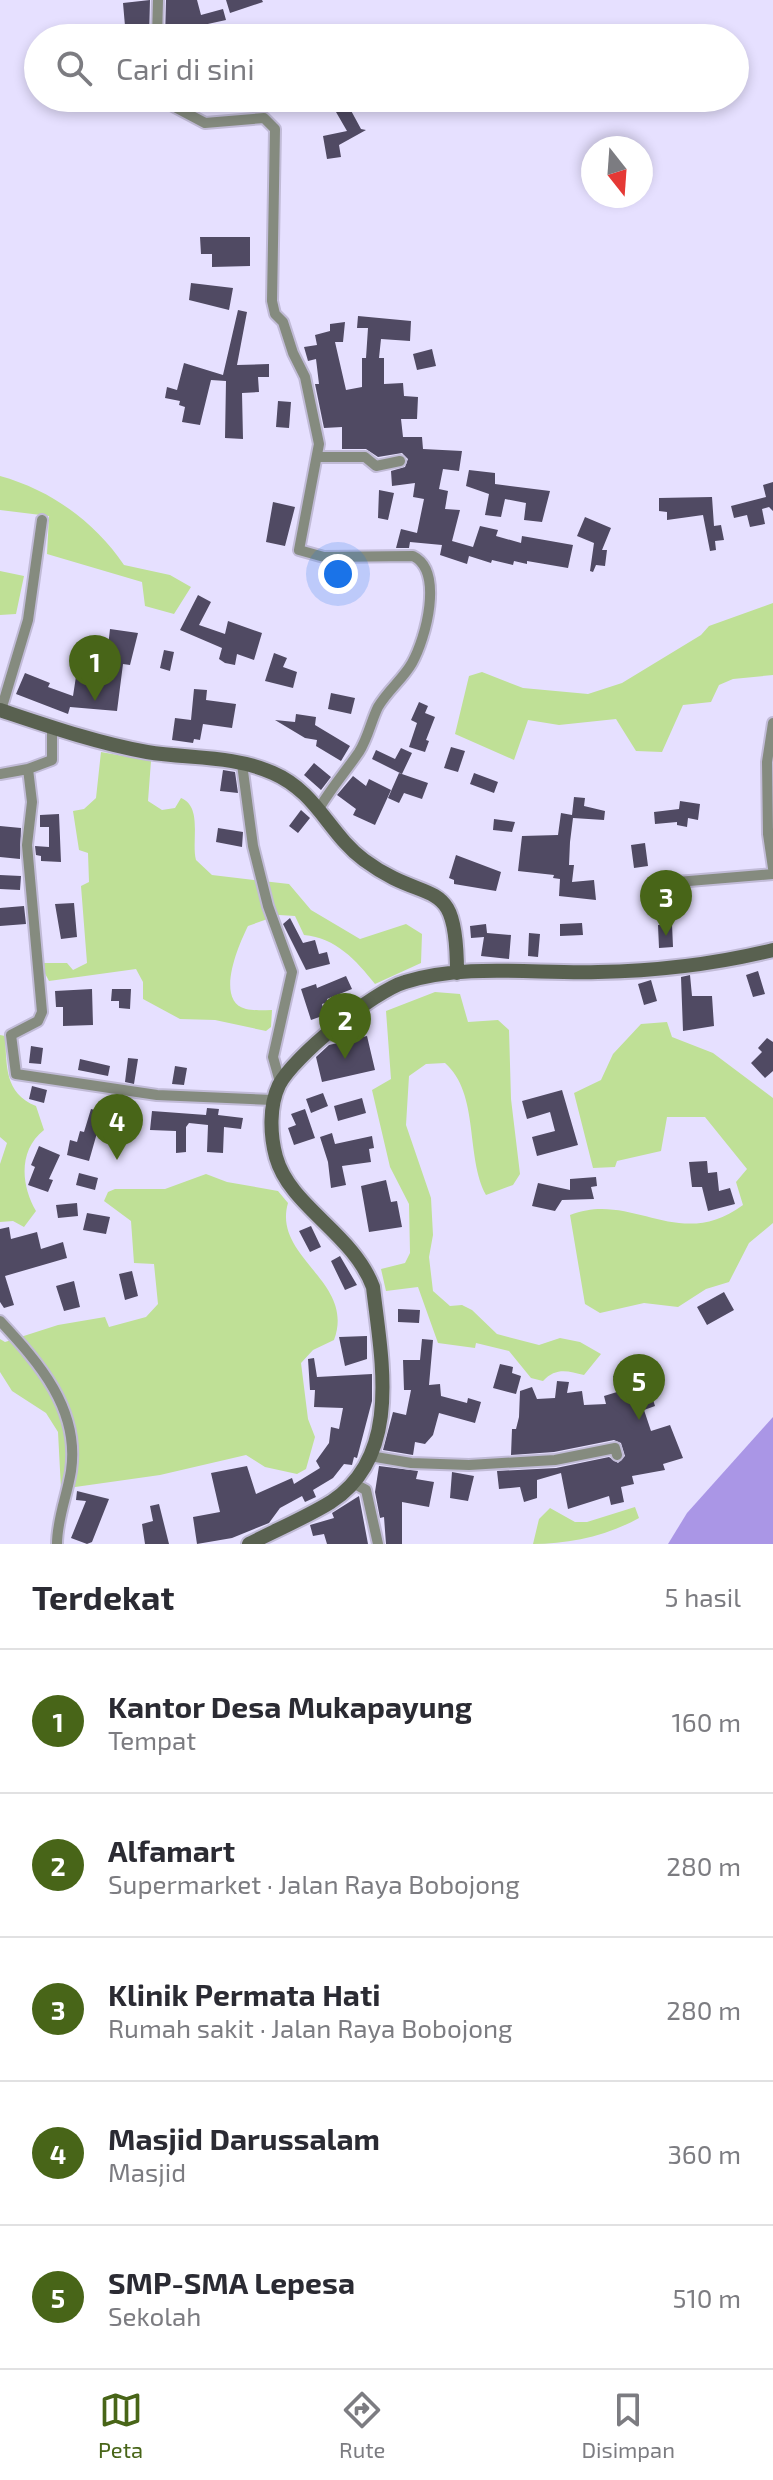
<!DOCTYPE html>
<html lang="id">
<meta charset="utf-8">
<style>
:root{--surface:#fff;--page:#f7f7f7;--text:#2b2b33;--muted:#7c7c81;--line:#e1e1e2;--accent:#486518}
body{margin:0;font-family:"Exo 2",sans-serif;background:var(--page);color:var(--text)}
.compass{position:absolute;left:581px;top:136px;width:72px;height:72px;border-radius:50%;background:var(--surface);box-shadow:0 4px 12px #0003;rotate:163deg}
.you{position:absolute;left:338px;top:574px;width:28px;height:28px;margin:-20px;border:6px solid #fff;border-radius:50%;background:#1a73e8;box-shadow:0 0 0 12px #1a73e833}
.badge{display:grid;place-items:center;width:52px;height:52px;border-radius:50%;background:var(--accent);color:#fff;font-size:26px;font-weight:700}
.pin{position:absolute;translate:-50% -66px;filter:drop-shadow(0 2px 4px #0008)}
.pin::after{content:'';position:absolute;top:42px;width:28px;height:24px;background:inherit;clip-path:polygon(0 0,100% 0,50% 100%)}
.list{margin:0;padding:0;list-style:none}
h2{display:flex;justify-content:space-between;align-items:center;height:104px;margin:0;padding:0 32px;font-size:34px}
h2 small{font-size:26px;font-weight:400;color:var(--muted)}
.list li{display:grid;grid-template-columns:52px 1fr auto;gap:24px;align-items:center;box-sizing:border-box;height:144px;padding:0 32px;border-top:2px solid var(--line)}
.list b{display:block;font-size:30px;white-space:nowrap}
.list p{margin:0;font-size:26px;white-space:nowrap;color:var(--muted)}
.list em{font-size:26px;font-style:normal;color:var(--muted)}
.icon{flex:none;width:44px;height:44px;fill:none;stroke:currentColor;stroke-width:2;stroke-linecap:round;stroke-linejoin:round}
.map{position:relative;flex:none;width:773px;height:1544px;overflow:hidden}
.search{position:absolute;background:var(--surface);box-shadow:0 4px 12px #0003;left:24px;right:24px;top:24px;height:88px;display:flex;align-items:center;gap:20px;box-sizing:border-box;padding:0 28px;border-radius:44px;color:var(--muted);font-size:30px}
.sheet{height:824px;background:var(--surface)}
nav{display:flex;justify-content:space-around;align-items:center;box-sizing:border-box;height:112px;border-top:2px solid var(--line);background:var(--surface);font-size:22px;color:var(--muted)}
nav a{display:grid;justify-items:center;gap:4px}
nav .on{color:var(--accent)}
.map>svg:first-child{display:block}
</style>
<div class="map">
<svg width="773" height="1544" viewBox="0 0 773 1544">
<rect width="100%" height="100%" fill="#e6e0ff"/>
<path fill="#bfe096" d="M0,476C51,490 95,522 124,565L170,575L191,587L174,614L145,606L142,582L47,554L49,516L0,510Z
M0,571L24,576L16,614L0,615Z
M773,603V675L733,679L719,685L711,702L683,705L662,752L636,751L616,719L559,725L528,720L514,760L455,734L469,676L482,672L523,688L588,694L622,683L701,635L709,626Z
M101,752L151,761L148,801L162,810L175,808L181,798C203,807 191,841 196,860L212,875L289,884L311,910L360,939L406,924L422,934L421,963L375,984C356,960 336,938 304,935L295,916L279,915L248,926C239,944 214,1001 246,1009C254,1011 264,1010 272,1010L271,1027L266,1031L215,1020L180,1019L143,999V982L136,969L49,981L42,968L44,963H67L73,970L87,963L81,886L89,882L88,853L79,850L73,811L84,809L96,798Z
M435,992L460,994L468,1022L498,1020L509,1030L511,1099L520,1174L513,1185L486,1195C465,1156 480,1094 445,1063L426,1064L409,1076L406,1125L431,1198L433,1235L429,1257L433,1291L450,1306L462,1305L472,1310L497,1334L539,1345L560,1338L580,1342L601,1354L584,1375C568,1371 556,1367 543,1381L531,1378L509,1351L476,1343L475,1348L438,1343L418,1287L386,1291L381,1269L405,1263L410,1253L409,1204L390,1167L372,1090L391,1079L386,1011Z
M667,1022L672,1037L713,1053L773,1098V1223L749,1243L729,1282L706,1289L678,1307L644,1303L600,1313L585,1304L570,1215C632,1190 679,1253 743,1205L736,1182L747,1169L705,1117H667L661,1151L617,1161L615,1167L593,1168L574,1093L601,1080L613,1054L641,1024Z
M0,1035L5,1036C7,1066 4,1093 36,1106L44,1130C18,1150 21,1186 36,1211L24,1227L13,1221L0,1222V1164L7,1143L0,1137Z
M206,1174L227,1182L278,1191L288,1203C272,1258 356,1281 334,1340L313,1350L301,1363L308,1419L315,1437L306,1469L297,1474L265,1467L246,1455L160,1475L61,1489L58,1432L46,1413L12,1391L0,1372V1339L5,1342L58,1325L105,1317L109,1327L146,1317L158,1304L154,1264L134,1263L131,1221L104,1201L108,1192L115,1189H165Z
M635,1507L639,1518C607,1536 568,1544 533,1544L539,1519L550,1508L575,1522H587Z"/>
<path fill="#aa96e6" d="M773,1417V1544H668L687,1513Z"/>
<path fill="#504a63" d="M150,0L149,38H120V27L125,26L123,3Z
M166,0H197L201,15L223,9L226,20L185,29V38H165Z
M226,0H262L263,2L230,13Z
M348,105L361,129L366,130L339,145L341,157L327,159L323,136L347,131L336,112Z
M200,237H250V266L212,267V254H201Z
M191,283L233,288L229,310L189,300Z
M238,310L247,312L237,365L269,364V377H258L259,392L242,393L243,439L225,438L226,381L211,380L200,425L182,422L185,407L179,405L180,401L165,398L167,387L177,390L184,363L223,375Z
M358,316L411,321L410,341L381,339L379,358H384V384L403,383L404,396L418,397L417,419H401L403,437H422L423,449L462,451L459,471L443,469L439,489L448,491L445,509L460,510L452,541L473,547L480,526L498,530L496,536L521,543L522,536L573,545L568,568L527,561V564L514,561L513,565L492,560L491,563L469,556L467,564L440,555L442,545L410,542L409,548H396L401,529L417,533L424,499L413,497L415,483L392,486L391,471L405,467L408,459L402,453L378,457L366,449H342V427L324,428L315,384H319L316,359L308,361L304,347L317,345L315,335L330,331V324L345,322L343,342H335L346,390L362,387V358H366L368,328H357Z
M432,349L436,366L417,370L413,354Z
M278,401L291,402L289,428L276,427Z
M469,470L495,473V484L550,491L542,522L524,520L526,503L505,499L501,517L485,515L489,494L466,486Z
M773,482V511L769,507L762,509L765,524L750,527L747,515L734,518L731,506L766,497L763,485Z
M379,490L394,493L388,520L378,518Z
M712,497L714,526L721,525L724,540L715,541L716,550L710,551L703,515L667,520V512L659,511V498Z
M273,502L295,507L285,546L266,542Z
M585,517L611,528L602,550H607L605,566L596,565L593,572L590,571L594,543L577,536Z
M198,595L211,602L199,625L225,634L228,621L262,633L254,660L237,654L235,665L225,663L219,659L222,648L180,630Z
M110,629L138,633L130,665L123,664L117,711L70,707L68,714L16,694L25,673L50,683L48,687L73,696L77,670L105,673Z
M164,650L174,652L170,671L160,668Z
M274,653L287,658L283,667L297,672L293,688L265,681Z
M194,689L207,690L206,700L236,704L232,728L203,724L200,740L194,739L193,743L172,740L175,718L191,720Z
M331,693L355,698L351,714L328,709Z
M419,702L428,706L425,713L435,717L426,740L429,741L425,752L409,747L417,723L411,720Z
M296,714L316,717L315,725L350,746L341,761L316,746L317,740L305,738L275,720L295,722Z
M451,747L465,751L458,772L444,768Z
M401,748L412,753L402,774L372,759L376,750L395,759Z
M314,763L331,777L321,790L304,775Z
M223,770L235,772L238,793L220,791Z
M399,773L428,783L422,799L404,793L399,803L388,798Z
M474,773L498,782L494,793L470,784Z
M353,776L366,786L369,779L391,790L375,825L353,815L356,809L337,795Z
M574,797L585,798L584,806L605,811L604,820L573,818L570,842L569,865H574L572,882L594,880L596,900L559,896L560,879L553,878L554,875L518,871L522,836L558,835L561,813L572,815Z
M680,801L700,804L698,820L688,818L687,827L677,825V822L655,824L654,812L679,809Z
M301,810L310,818L298,833L289,826Z
M59,814L61,862L41,861V856L36,855L35,846L49,847V827H40V815Z
M494,819L515,822L512,832L493,830Z
M0,826L21,828L20,859L0,857Z
M218,828L243,832L242,847L216,842Z
M645,843L648,866L634,868L631,845Z
M456,855L501,872L496,891L454,884V880L449,878Z
M0,875L21,876L20,890L0,889Z
M74,903L77,937L61,939L55,904Z
M24,906L26,924L0,926V908Z
M290,918L303,943L315,940L319,954L327,952L330,964L306,970L283,924Z
M582,923L583,935L560,936V924Z
M486,924L487,933L511,935L509,959L481,956L484,937L471,938L470,926Z
M672,924L673,947L659,948L658,925Z
M529,933L540,934L538,957L528,956Z
M758,971L765,994L753,997L746,975Z
M690,975L692,996H712L714,1026L683,1031L681,977Z
M346,976L352,989L327,999L328,1002L322,1004L325,1015L311,1020L301,989L316,984L317,988Z
M651,980L657,1001L644,1005L638,984Z
M92,989L93,1025L63,1026V1007H56L55,991Z
M112,989H131L130,1009L119,1008V1001H111Z
M367,1036L375,1070L322,1082L316,1057L329,1045Z
M767,1038L773,1042V1071L765,1078L751,1063L762,1052L758,1048Z
M31,1046L43,1048L41,1064L29,1063Z
M128,1058L138,1059L134,1084L125,1082Z
M80,1059L110,1066L108,1076L78,1070Z
M175,1066L187,1068L184,1085L172,1084Z
M32,1086L47,1090L44,1103L29,1099Z
M562,1090L578,1145L537,1156L532,1137L555,1131L550,1112L527,1119L522,1101Z
M323,1093L328,1106L311,1113L306,1099Z
M362,1098L366,1113L338,1121L334,1106Z
M207,1108L219,1109L218,1115L243,1118L241,1129L224,1127L223,1153L207,1152L208,1125L189,1123L186,1127V1152L176,1153V1131L150,1130L152,1111L206,1115Z
M91,1109L103,1112L89,1161L67,1155L70,1140L77,1142L80,1131L84,1132Z
M305,1109L315,1138L294,1145L288,1128L296,1125L291,1114Z
M332,1133L335,1144L372,1136L374,1148L369,1149L371,1162L342,1166L346,1185L331,1188L328,1162L320,1137Z
M39,1146L60,1155L49,1179L53,1180L48,1192L28,1185L35,1167L31,1165Z
M707,1161L708,1173L717,1172L719,1191L730,1188L735,1204L708,1211L702,1187H692L689,1162Z
M79,1173L98,1178L95,1190L76,1185Z
M596,1177L597,1186L591,1187L594,1199L562,1200L555,1211L532,1206L538,1183L570,1190V1179Z
M386,1180L391,1202L397,1201L402,1227L369,1232L361,1186Z
M77,1203L78,1216L58,1218L56,1205Z
M87,1213L110,1217L106,1234L83,1230Z
M311,1226L321,1247L310,1252L299,1231Z
M9,1227L11,1239L37,1232L41,1249L63,1242L67,1258L5,1276L14,1305L4,1308L0,1302V1229Z
M340,1256L357,1285L345,1290L331,1261Z
M132,1271L138,1296L125,1300L119,1274Z
M74,1281L80,1307L64,1311L56,1286Z
M724,1292L734,1310L707,1325L697,1307Z
M398,1309L420,1310L419,1323L398,1322Z
M367,1336V1359L345,1366L339,1337Z
M422,1339L433,1340L429,1385L440,1384L441,1396L467,1403L468,1398L481,1402L475,1423L439,1413L433,1435L425,1444L415,1442L413,1455L383,1450L393,1412L406,1415L411,1390H404L403,1360H420Z
M314,1358L317,1377L372,1374V1401L357,1458L354,1457L352,1465L344,1464L333,1478L313,1490L316,1497L305,1502L302,1496L280,1508L269,1523L232,1538L197,1544L193,1517L220,1512L211,1473L247,1466L256,1494L292,1478L294,1484L320,1468L316,1461L329,1443L331,1427L339,1429L343,1408L314,1407L315,1390H310L308,1359Z
M500,1364L513,1367L512,1373L521,1376L516,1394L493,1388Z
M643,1368L655,1406L644,1410L651,1431L670,1425L683,1458L663,1464L665,1470L632,1476L634,1484L621,1487L624,1502L611,1505L609,1496L568,1509L561,1473L537,1480V1498L524,1502L520,1487L499,1489L497,1471L556,1468L609,1457L618,1463L625,1456L621,1443L614,1440L554,1452L511,1455L512,1429H516L519,1417L520,1391L532,1387L537,1399L555,1398L557,1381L569,1382L567,1393L582,1391L584,1405L606,1404L604,1396L617,1392L613,1376Z
M379,1466L418,1471L416,1479L434,1482L429,1507L402,1502V1544H386L384,1517L380,1518L375,1492Z
M452,1472L474,1476L468,1501L450,1498Z
M77,1491L109,1499L92,1542L87,1544L71,1538L86,1501L76,1500Z
M359,1496L368,1544H327L324,1534L313,1536L310,1525L334,1518L332,1513Z
M159,1504L169,1544H145L142,1524L153,1521L150,1506Z"/>
<g fill="none" stroke-linecap="round" stroke-linejoin="round">
<defs>
<path id="street" d="M157,38L158,0
M158,98L205,123L264,118L275,129L272,301L275,314L283,322L293,353L305,377L319,444L299,550L324,557L413,556C444,571 426,638 412,663C403,679 388,690 378,707C371,721 368,738 359,752C346,771 332,787 320,807
M318,457H365L376,466L400,461
M1,710L28,620L42,520
M52,726V760L28,769L32,802L27,845L42,1012L38,1021L11,1035L16,1074L157,1095L273,1100
M242,764L253,846L268,906L292,972L273,1057L280,1082
M0,774L28,769
M771,833L768,834L773,868
M768,834L767,762L773,723
M653,884L773,874
M0,1321C39,1363 80,1409 71,1471C67,1496 57,1519 57,1544
M370,1456L411,1463L469,1465L555,1460L615,1448L617,1455
M353,1483L366,1490L378,1544"/>
<path id="secondary" d="M0,710C48,726 97,743 147,752C189,759 233,755 273,773C317,792 329,834 364,860C430,909 457,870 457,973
M249,1544C276,1530 305,1518 331,1502C403,1455 381,1358 373,1287C353,1233 290,1207 276,1157C270,1135 269,1106 279,1085C293,1057 374,991 405,982C465,963 536,974 598,972C657,971 716,964 773,950"/>
</defs>
<use href="#street" stroke="#c1bbd7" stroke-width="14"/>
<use href="#secondary" stroke="#c1bbd7" stroke-width="18"/>
<use href="#street" stroke="#858b7f" stroke-width="10"/>
<use href="#secondary" stroke="#596150" stroke-width="14"/>
</g>
</svg>
<svg class="compass" viewBox="-18 -18 36 36"><path d="M0-13l5 13h-10z" fill="#e53935"/><path d="M0 13l5-13h-10z" fill="#7c7c81"/></svg>
<div class="you"></div>
<div class="pin badge" style="left:95px;top:701px">1</div>
<div class="pin badge" style="left:345px;top:1059px">2</div>
<div class="pin badge" style="left:666px;top:936px">3</div>
<div class="pin badge" style="left:117px;top:1160px">4</div>
<div class="pin badge" style="left:639px;top:1420px">5</div>
<div class="search"><svg class="icon" aria-label="search" viewBox="0 0 24 24"><circle cx="10" cy="10" r="6"/><path d="M15 15l6 6"/></svg>Cari di sini</div>
</div>
<section class="sheet">
<h2>Terdekat<small>5 hasil</small></h2>
<ul class="list">
<li><span class="badge">1</span><div><b>Kantor Desa Mukapayung</b><p>Tempat</p></div><em>160 m</em></li>
<li><span class="badge">2</span><div><b>Alfamart</b><p>Supermarket · Jalan Raya Bobojong</p></div><em>280 m</em></li>
<li><span class="badge">3</span><div><b>Klinik Permata Hati</b><p>Rumah sakit · Jalan Raya Bobojong</p></div><em>280 m</em></li>
<li><span class="badge">4</span><div><b>Masjid Darussalam</b><p>Masjid</p></div><em>360 m</em></li>
<li><span class="badge">5</span><div><b>SMP-SMA Lepesa</b><p>Sekolah</p></div><em>510 m</em></li>
</ul>
</section>
<nav>
<a class="on"><svg class="icon" aria-label="map" viewBox="0 0 24 24"><path d="M3 6l6-2 6 2 6-2v14l-6 2-6-2-6 2zM9 4v14M15 6v14"/></svg>Peta</a>
<a><svg class="icon" aria-label="directions" viewBox="0 0 24 24"><path d="M12 3l9 9-9 9-9-9zM9 14v-3h6M13 9l2 2-2 2"/></svg>Rute</a>
<a><svg class="icon" aria-label="saved" viewBox="0 0 24 24"><path d="M7 4h10v16l-5-4-5 4z"/></svg>Disimpan</a>
</nav>
